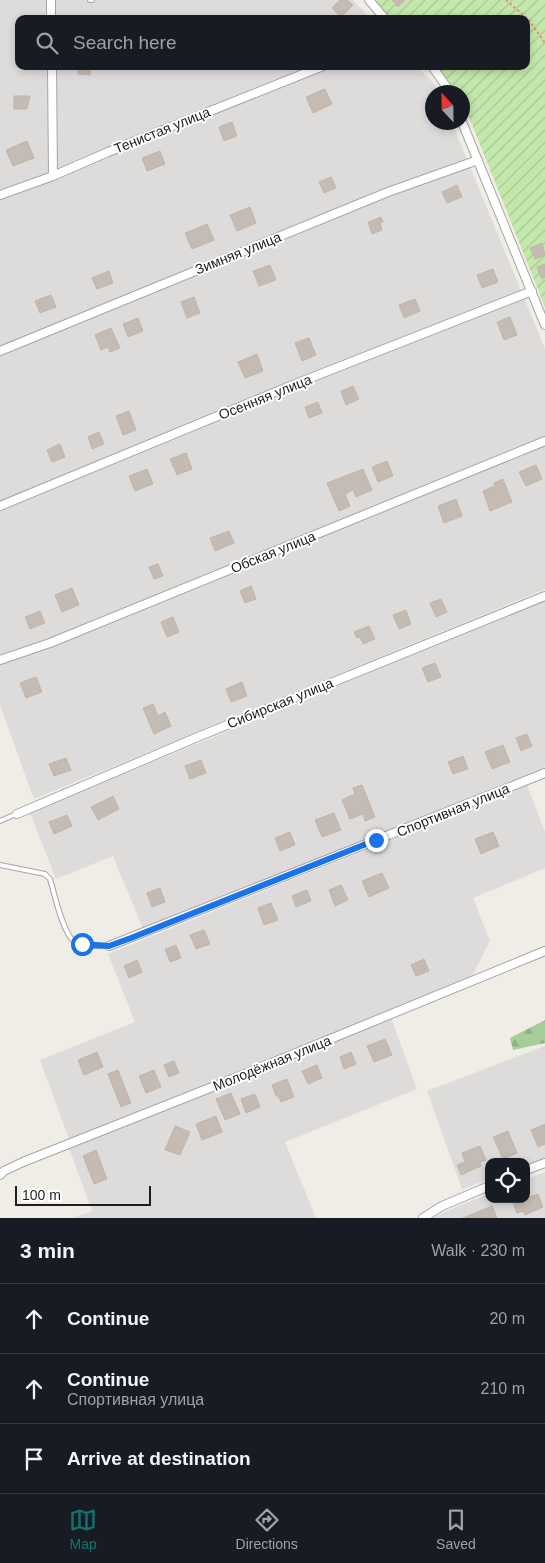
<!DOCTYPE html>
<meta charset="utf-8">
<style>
:root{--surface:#171b24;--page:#242831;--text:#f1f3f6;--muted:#9ea1a6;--line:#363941;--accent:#0f766e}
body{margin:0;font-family:Helvetica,sans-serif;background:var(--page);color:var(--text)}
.controls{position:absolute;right:15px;bottom:15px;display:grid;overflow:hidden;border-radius:10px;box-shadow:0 2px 8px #0003}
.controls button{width:45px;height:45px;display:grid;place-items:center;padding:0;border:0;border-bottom:1px solid var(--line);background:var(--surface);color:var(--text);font:25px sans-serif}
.compass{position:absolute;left:425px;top:85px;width:45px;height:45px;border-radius:50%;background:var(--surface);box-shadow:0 2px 8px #0003;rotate:338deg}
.scale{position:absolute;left:15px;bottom:12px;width:136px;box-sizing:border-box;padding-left:5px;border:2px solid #1e1e1e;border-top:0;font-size:14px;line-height:18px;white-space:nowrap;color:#1e1e1e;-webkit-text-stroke:4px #fff;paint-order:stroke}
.stop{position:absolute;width:15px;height:15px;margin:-11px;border:4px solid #1a73e8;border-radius:50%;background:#fff}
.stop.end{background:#1a73e8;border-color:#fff;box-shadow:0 1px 5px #0008}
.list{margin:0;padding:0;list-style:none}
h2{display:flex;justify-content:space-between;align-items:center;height:65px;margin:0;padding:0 20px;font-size:21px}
h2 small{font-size:16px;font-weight:400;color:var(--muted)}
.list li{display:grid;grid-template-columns:32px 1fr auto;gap:15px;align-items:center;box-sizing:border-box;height:70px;padding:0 20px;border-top:1px solid var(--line)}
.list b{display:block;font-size:19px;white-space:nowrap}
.list p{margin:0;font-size:16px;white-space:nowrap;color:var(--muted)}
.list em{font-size:16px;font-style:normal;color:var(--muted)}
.icon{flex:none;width:28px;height:28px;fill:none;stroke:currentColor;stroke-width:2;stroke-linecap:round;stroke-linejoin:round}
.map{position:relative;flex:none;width:545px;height:1218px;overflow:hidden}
.search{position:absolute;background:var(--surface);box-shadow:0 2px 8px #0003;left:15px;right:15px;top:15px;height:55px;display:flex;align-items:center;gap:12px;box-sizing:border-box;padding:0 18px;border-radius:10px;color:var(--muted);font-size:19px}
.sheet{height:275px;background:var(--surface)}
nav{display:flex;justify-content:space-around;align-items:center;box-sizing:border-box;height:70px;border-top:1px solid var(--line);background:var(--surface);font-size:14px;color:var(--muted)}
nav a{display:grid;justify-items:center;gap:2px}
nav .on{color:var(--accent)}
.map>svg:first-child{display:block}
</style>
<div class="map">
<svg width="545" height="1218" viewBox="0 0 545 1218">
<defs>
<pattern id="forest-firs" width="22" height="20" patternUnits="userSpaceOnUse" patternTransform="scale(1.25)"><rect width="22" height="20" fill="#a5ce9a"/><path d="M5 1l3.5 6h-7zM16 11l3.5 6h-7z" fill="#8eb084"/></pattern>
<pattern id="garden-furrows" width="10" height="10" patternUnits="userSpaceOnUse" patternTransform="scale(1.25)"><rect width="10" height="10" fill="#c4e8ac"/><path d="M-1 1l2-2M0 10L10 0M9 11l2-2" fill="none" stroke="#a8c794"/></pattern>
</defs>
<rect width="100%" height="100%" fill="#efede5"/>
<path fill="#dddcdb" d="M0,0H353L371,19H19V66H417L435,85L439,92H432V122L452,123L545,349V589L34,799L0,705Z
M545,600V767L143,929L113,856L56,879L30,813Z
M527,785L545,832V868L473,898L490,941L471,978L69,1139L40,1060L135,1022L108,954Z
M391,1018L417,1089L285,1142L316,1218H74L92,1211L69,1148Z
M545,1046V1158L526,1165V1162H489V1179L462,1189L427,1091Z
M545,1172V1218H433L458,1206L489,1194V1199H526V1180Z"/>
<path fill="url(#forest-firs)" d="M545,1020V1043L513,1050L510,1038Z"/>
<path fill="url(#garden-furrows)" d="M375,0H545V307L463,102L462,92H459L433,66H526V19H388Z"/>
<path fill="#c4bcb4" stroke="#c1b5a7" d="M340,0H347L353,5L341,17L332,8Z
M392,0H405L398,7Z
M79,66H90V75L78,74Z
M325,89L332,104L313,113L306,97Z
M14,96H30L27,109H14Z
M232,122L237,136L224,141L219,127Z
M27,141L34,158L13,166L6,150Z
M160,151L165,164L147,171L142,158Z
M331,177L336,188L324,193L319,182Z
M457,185L462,197L447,203L442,192Z
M250,207L256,223L237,231L230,215Z
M381,217L383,222L380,223L382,230L372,234L368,222Z
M207,224L214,240L192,249L185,233Z
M542,243L545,255L535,259L530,248Z
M545,264V277L542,279L537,267Z
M270,265L276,280L259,286L253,271Z
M493,269L498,282L482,288L477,275Z
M109,271L113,283L97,289L92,278Z
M51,295L56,307L40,313L35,301Z
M194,297L200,313L187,318L181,302Z
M415,299L420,311L404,318L399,305Z
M510,317L517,335L504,340L497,322Z
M138,318L143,331L128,337L123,324Z
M111,328L120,348L110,352L108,347L101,350L95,335Z
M309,338L316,355L302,361L295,343Z
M257,354L263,371L245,378L238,362Z
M353,386L359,399L346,405L341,391Z
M318,402L322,413L309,418L305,407Z
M129,411L136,430L123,435L116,416Z
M99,432L104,444L92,449L88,437Z
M60,444L65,457L52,462L47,450Z
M186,453L192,469L177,475L170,459Z
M387,461L393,476L378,482L372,467Z
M536,465L542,479L526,486L519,472Z
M147,469L153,484L135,491L129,476Z
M363,469L372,490L356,497L353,490L345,494L350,506L339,511L327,483Z
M503,479L512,502L490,511L483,491L495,486L494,483Z
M456,499L462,516L444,523L438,506Z
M229,531L234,543L215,551L210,538Z
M158,564L163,576L154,579L149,567Z
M251,586L256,599L245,603L240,591Z
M72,588L79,605L62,612L55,595Z
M441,599L447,612L436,617L430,603Z
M406,610L411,624L399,629L393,615Z
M40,611L45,623L30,629L25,617Z
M173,617L179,632L167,637L161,622Z
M369,626L375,639L363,644L360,637L357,638L354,632Z
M435,663L441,677L428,682L422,668Z
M36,677L42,692L26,698L20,683Z
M242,682L247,696L231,702L226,689Z
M153,704L158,716L165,712L171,726L154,734L143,708Z
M527,734L532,746L521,751L516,738Z
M503,745L510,762L492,769L485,752Z
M463,756L468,769L453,774L448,762Z
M66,758L71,770L54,776L49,764Z
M201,760L206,773L190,779L185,766Z
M362,785L375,817L365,821L363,814L350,819L342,800L355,794L353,788Z
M113,796L119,809L98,820L91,807Z
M334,813L341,830L322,837L315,820Z
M67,815L72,826L54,834L49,822Z
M290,832L295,845L280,851L275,838Z
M493,832L499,846L481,854L475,839Z
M382,873L389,888L369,897L362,881Z
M341,885L348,900L335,906L329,890Z
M160,888L165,902L152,907L147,893Z
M307,890L311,901L296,907L292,896Z
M271,903L278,920L264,925L258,908Z
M204,930L210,944L196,949L190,935Z
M176,945L181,958L170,962L165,949Z
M424,959L429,971L416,976L411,965Z
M137,960L142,972L129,978L124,966Z
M385,1039L392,1055L374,1062L367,1046Z
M97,1052L103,1067L84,1075L78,1060Z
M351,1052L356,1064L344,1069L340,1057Z
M174,1061L179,1073L169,1077L164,1065Z
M317,1065L322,1078L308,1084L302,1071Z
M118,1070L131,1103L121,1107L108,1074Z
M154,1070L161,1087L146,1093L139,1076Z
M287,1079L294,1097L281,1102L278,1096H276L272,1085Z
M231,1093L240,1114L225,1120L216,1099Z
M255,1094L260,1107L246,1113L241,1099Z
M216,1116L222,1132L202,1140L196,1124Z
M545,1124V1144L538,1147L531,1130Z
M175,1126L190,1132L180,1155L165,1150Z
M508,1131L517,1153L503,1159L493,1137Z
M480,1146L486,1160L480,1162L481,1166L461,1175L457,1165L465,1162L462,1153Z
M96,1150L107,1179L94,1184L83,1156Z
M538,1194L543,1207L525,1215L523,1211L517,1213L513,1203Z
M492,1206L497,1218H463Z"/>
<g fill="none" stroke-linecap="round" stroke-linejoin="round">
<defs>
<path id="service" d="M90,0H92
M0,821L16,814
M0,865L45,874L50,879C54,892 63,934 74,941C83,947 97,946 108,946"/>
<path id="minor" d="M51,0V19
M369,0L385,19
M52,66L53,176
M432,66L450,92
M462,122L545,325
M0,195L53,176L108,152L323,66
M0,351L388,192L478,160
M0,506L295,384L532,291
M0,660L50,643L545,441
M17,814L200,736L545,596
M109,946L545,773
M526,1170L545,1163
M0,1175L4,1171L23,1162L240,1076L545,951
M423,1218L442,1206L489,1186"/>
</defs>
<use href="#service" stroke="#a5a5a5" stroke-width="6"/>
<use href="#minor" stroke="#a5a5a5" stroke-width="10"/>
<path stroke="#f7896e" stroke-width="2" stroke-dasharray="2.5 2.5" stroke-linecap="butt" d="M506,0L529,20L545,43"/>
<use href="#service" stroke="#fff" stroke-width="4"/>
<use href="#minor" stroke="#fff" stroke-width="8"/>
</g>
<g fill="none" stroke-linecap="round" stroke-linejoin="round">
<path stroke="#1a73e8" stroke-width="6" d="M82,944L109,946L131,938L376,840"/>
</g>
<g text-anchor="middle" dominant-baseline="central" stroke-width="4" stroke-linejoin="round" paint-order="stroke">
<g font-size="14" fill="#1e1e1e" stroke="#fff">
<text transform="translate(162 130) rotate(-22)">Тенистая улица</text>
<text transform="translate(238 253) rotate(-22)">Зимняя улица</text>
<text transform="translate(265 397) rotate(-22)">Осенняя улица</text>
<text transform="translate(273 552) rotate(-22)">Обская улица</text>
<text transform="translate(280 703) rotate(-22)">Сибирская улица</text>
<text transform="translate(453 810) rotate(-22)">Спортивная улица</text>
<text transform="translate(272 1063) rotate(-22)">Молодёжная улица</text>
</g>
</g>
</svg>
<div class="controls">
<button><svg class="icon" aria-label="locate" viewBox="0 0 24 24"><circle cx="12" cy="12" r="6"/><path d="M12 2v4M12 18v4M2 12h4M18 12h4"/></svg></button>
</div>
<svg class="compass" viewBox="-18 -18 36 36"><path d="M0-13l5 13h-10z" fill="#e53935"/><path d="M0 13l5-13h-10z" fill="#9ea1a6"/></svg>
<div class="scale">100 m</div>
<div class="stop" style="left:82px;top:944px"></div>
<div class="stop end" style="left:376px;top:840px"></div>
<div class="search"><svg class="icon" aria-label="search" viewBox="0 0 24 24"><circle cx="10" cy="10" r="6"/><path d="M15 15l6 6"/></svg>Search here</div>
</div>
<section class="sheet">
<h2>3 min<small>Walk · 230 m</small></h2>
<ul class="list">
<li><svg class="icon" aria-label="ahead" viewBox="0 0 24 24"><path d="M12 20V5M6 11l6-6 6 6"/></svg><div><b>Continue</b></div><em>20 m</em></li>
<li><svg class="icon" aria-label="ahead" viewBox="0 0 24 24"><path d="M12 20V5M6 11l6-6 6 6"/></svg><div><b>Continue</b><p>Спортивная улица</p></div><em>210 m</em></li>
<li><svg class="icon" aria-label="arrive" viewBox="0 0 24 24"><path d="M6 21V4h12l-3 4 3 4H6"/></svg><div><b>Arrive at destination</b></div></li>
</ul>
</section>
<nav>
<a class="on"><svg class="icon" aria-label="map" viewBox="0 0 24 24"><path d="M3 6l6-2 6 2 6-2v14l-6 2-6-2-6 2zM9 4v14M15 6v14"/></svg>Map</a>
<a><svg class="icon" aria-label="directions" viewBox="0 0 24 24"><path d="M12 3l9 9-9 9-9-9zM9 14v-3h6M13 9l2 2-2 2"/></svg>Directions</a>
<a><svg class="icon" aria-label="saved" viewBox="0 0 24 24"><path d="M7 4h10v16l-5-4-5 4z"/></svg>Saved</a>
</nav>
